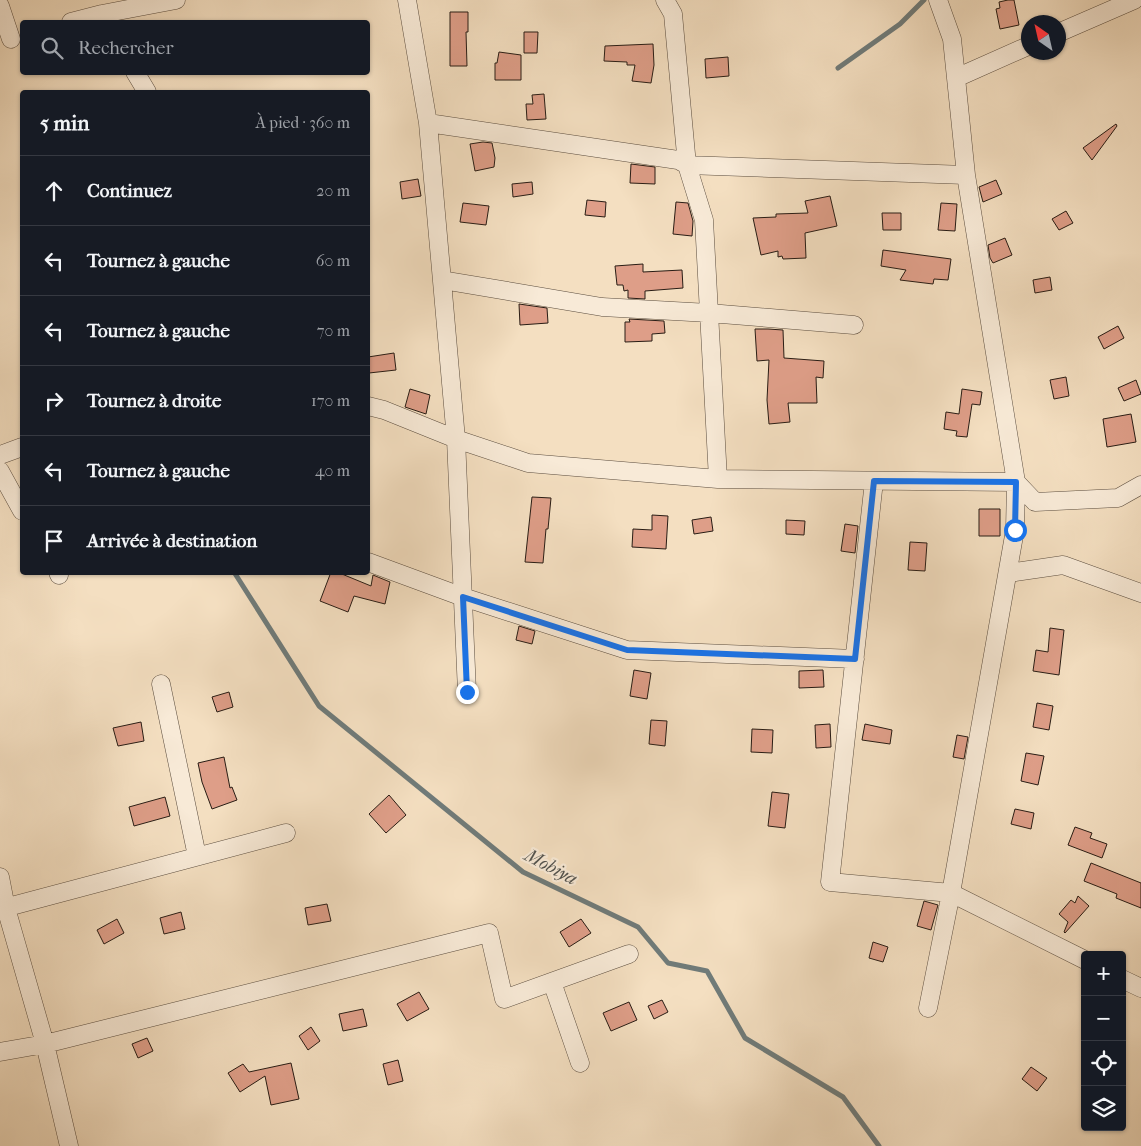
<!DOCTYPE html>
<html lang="fr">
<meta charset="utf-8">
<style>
:root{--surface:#171b24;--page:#20242c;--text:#f1f3f6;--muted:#9ea1a6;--line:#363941}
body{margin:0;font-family:"IM FELL French Canon",serif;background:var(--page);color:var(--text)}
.controls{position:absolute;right:15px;bottom:15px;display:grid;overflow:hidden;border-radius:5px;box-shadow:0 1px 4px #0004}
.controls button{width:45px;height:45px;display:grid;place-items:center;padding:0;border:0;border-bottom:1px solid var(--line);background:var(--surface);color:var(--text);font:25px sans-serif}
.compass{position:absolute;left:1021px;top:15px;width:45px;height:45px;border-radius:50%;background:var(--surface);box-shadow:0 1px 4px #0004;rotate:326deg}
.stop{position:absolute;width:15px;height:15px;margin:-11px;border:4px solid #1a73e8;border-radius:50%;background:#fff}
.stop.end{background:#1a73e8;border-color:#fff;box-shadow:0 1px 5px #0008}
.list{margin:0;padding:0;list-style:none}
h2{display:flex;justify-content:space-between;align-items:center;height:65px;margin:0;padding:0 20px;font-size:21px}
h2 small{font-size:16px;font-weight:400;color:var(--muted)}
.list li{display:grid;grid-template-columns:32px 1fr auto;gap:15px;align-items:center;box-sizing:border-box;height:70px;padding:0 20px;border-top:1px solid var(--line)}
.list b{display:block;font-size:19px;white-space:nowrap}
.list em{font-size:16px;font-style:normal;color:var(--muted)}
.icon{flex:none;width:28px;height:28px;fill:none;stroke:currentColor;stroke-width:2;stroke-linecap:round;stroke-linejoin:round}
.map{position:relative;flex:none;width:1141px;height:1146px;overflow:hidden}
.search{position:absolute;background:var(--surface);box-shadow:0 1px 4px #0004;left:20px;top:20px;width:350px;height:55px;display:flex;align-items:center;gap:12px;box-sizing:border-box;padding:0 18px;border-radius:5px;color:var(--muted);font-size:19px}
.panel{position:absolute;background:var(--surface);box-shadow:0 1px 4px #0004;left:20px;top:90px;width:350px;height:485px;border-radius:5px}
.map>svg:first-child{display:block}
</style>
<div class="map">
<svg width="1141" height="1146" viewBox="0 0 1141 1146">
<rect width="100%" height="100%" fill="#f4dfc1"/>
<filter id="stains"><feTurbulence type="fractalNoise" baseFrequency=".004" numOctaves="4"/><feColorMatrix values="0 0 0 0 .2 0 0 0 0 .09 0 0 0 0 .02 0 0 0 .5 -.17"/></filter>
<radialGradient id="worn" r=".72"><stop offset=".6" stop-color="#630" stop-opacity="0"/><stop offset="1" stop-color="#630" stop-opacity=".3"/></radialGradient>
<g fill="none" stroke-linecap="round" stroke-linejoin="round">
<path stroke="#707b79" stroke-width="5" d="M838,68L900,24L924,0
M234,572L319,706L523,872L638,927L668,963L707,971L745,1038L843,1097L879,1146"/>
</g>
<path fill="#de9e88" stroke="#281c14" d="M1008,0H1014L1019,25L1000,29L996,9L1000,8L999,2Z
M450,12H468V32H466L467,66H450Z
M524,32H538L537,53H524Z
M653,44L654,65L651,83L632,81L635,65H627V62L604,61L605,46Z
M499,52L521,55V80H495V63H497Z
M728,57L729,76L706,78L705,59Z
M544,94L546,119L527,120L526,104H533L532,95Z
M1116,124L1117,126L1092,160L1083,148Z
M483,142L492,143L495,158L494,167L475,171L470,144Z
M631,164L655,167V184L630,183Z
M418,179L421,196L402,199L400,182Z
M996,180L1002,194L983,202L979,187Z
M532,182L533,194L513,197L512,184Z
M830,196L837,226L805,233L806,258L783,259L782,256L778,257V251L761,255L753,218L776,217V214L808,213L805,201Z
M587,200L606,202L605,217L585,215Z
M676,202L688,203L693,221L692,236L673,234Z
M463,203L489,206L486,225L460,222Z
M941,203L957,204L955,231L938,230Z
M1066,211L1073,223L1059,230L1052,219Z
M882,213H901V230H883Z
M1005,238L1012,255L993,263L990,258L988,245Z
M883,250L951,259L948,280L934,279L933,284L900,280L906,270L881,266Z
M643,264V272L682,270L683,288L645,291V299L628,298V290L624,291L623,285H617L615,266Z
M1050,277L1052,290L1035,293L1033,280Z
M519,304L547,308L548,323L520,325Z
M629,319L664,321L665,333L652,334V341L625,342V322H630Z
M1118,326L1124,338L1104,349L1098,337Z
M755,329H768L783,330L784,358L824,361L823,378L816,377L817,403H788L790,422L769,424L767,400L769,360L757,361Z
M394,353L396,370L369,373L368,357Z
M1066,377L1069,396L1054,399L1050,380Z
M1136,380L1141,394L1124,401L1118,388Z
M410,389L430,395L426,414L405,407Z
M962,389L982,392L980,405L972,404L967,437L956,436L957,431L944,429L946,412L959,414Z
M1131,414L1136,442L1107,447L1103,419Z
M532,497L551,498L548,529H546L543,563L525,562Z
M979,509H1000V536H979Z
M652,515L668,516L666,549L632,547L633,529L652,530Z
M711,517L713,531L694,534L692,520Z
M786,520L805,521L804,535L786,534Z
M845,524L858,526L855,553L841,551Z
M910,542L927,543L925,571L908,570Z
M331,572H337L371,586L373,575L390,582L385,604L354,596L348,612L320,601Z
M519,626L535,631L532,644L516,640Z
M1050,628L1064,630L1059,675L1033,671L1036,650L1048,652Z
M634,670L651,673L647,699L630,696Z
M823,670L824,687L799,688V671Z
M229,692L233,707L217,712L212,697Z
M1037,703L1053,706L1049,730L1033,727Z
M651,720L667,721L665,746L649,744Z
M141,722L144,741L118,746L113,728Z
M830,724L831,747L816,748L815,725Z
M865,724L892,730L890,744L862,740Z
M752,729L773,730L772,753L751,752Z
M957,735L968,737L964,759L953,757Z
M1026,753L1044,756L1038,785L1021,781Z
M224,757L230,788L232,787L237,800L212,809L202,782L198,763Z
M772,792L789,794L785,828L768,826Z
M389,795L406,815L386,833L369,814Z
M165,797L170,816L134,826L129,807Z
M1015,809L1034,813L1031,829L1011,824Z
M1075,827L1092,833L1090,838L1107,844L1102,858L1068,845Z
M1091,863L1141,883V908L1116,898L1117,894L1084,881Z
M1078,896L1089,906L1065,933L1064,932L1068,922L1059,914L1071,900L1075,903Z
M924,901L938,905L931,930L917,926Z
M327,904L331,921L308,925L305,908Z
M181,912L185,929L164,934L160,918Z
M117,919L124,933L104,944L97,930Z
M581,919L591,933L569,947L560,932Z
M873,942L888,947L883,962L869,958Z
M419,992L429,1009L407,1021L397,1004Z
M662,1000L668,1012L654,1019L648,1006Z
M629,1002L637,1020L611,1031L603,1013Z
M363,1009L367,1026L343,1031L339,1014Z
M311,1027L320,1041L308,1050L299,1036Z
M147,1038L153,1051L138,1058L132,1044Z
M398,1060L403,1081L388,1085L383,1064Z
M291,1063L299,1099L271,1105L265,1076L240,1092L228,1073L243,1064L249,1072Z
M1031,1067L1047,1078L1037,1091L1022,1079Z"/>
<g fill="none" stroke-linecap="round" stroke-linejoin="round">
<defs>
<path id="minor" d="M407,0L428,123L456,439L467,692
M665,0L673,14L687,165L704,220L718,479
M0,6L11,39
M71,22L102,14L176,0
M1058,33L1134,0
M135,72L147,92
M956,78L1028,46
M428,123L678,160L687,165L966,175
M442,280L602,307L709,313L854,325
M368,406L384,410L456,439L528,463L718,479L1016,482L1035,502L1118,498L1141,485
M0,455L22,447
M0,471L22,511
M874,481L830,882L951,893L1085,960
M368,562L463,597L627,650L855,659
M58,572L59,575
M1008,573L1063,565L1141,593
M161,684L197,856
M0,877L6,908L45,1044L69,1146
M0,909L286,833
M1122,979L1141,988
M552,982L580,1063
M928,1008L951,893L1015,530L1016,482L966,175L952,39L938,0
M0,1052L45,1044L489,933L504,999L629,954"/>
</defs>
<use href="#minor" stroke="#5b4d3f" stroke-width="19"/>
<use href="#minor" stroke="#f8ead7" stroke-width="18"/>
</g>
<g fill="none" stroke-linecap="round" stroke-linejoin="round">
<path stroke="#1a73e8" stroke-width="6" d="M467,692L463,597L627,650L855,659L874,481L1016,482L1015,530"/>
</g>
<g text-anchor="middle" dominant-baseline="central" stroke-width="4.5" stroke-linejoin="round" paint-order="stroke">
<g font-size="19" font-style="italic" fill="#52534f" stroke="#f8ead7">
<text transform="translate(551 867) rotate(28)">Mobiya</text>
</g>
</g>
<rect width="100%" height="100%" filter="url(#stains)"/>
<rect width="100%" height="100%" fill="url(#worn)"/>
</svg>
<div class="controls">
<button>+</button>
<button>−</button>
<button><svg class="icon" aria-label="locate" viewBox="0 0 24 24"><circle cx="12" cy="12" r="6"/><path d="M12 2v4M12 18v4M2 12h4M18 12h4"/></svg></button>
<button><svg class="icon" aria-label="layers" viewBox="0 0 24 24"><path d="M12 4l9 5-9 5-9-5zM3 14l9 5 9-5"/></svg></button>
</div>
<svg class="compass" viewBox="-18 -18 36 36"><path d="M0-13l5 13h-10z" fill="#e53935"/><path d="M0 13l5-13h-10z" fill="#9ea1a6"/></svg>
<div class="stop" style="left:1015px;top:530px"></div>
<div class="stop end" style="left:467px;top:692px"></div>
<div class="search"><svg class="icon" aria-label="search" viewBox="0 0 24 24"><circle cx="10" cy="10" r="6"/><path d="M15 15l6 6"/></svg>Rechercher</div>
<section class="panel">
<h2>5 min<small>À pied · 360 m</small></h2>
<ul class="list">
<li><svg class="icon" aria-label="ahead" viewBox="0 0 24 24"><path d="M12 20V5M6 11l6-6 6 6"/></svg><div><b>Continuez</b></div><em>20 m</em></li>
<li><svg class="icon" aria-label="left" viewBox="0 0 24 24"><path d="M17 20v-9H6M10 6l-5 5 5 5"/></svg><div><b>Tournez à gauche</b></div><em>60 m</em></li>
<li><svg class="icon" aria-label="left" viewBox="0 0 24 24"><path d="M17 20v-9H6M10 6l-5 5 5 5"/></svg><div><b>Tournez à gauche</b></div><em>70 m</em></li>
<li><svg class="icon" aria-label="right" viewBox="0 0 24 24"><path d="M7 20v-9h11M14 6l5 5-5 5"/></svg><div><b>Tournez à droite</b></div><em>170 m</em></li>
<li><svg class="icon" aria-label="left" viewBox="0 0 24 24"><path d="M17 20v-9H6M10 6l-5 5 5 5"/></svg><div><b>Tournez à gauche</b></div><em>40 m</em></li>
<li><svg class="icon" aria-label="arrive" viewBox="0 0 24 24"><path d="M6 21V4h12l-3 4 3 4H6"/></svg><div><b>Arrivée à destination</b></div></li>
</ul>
</section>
</div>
